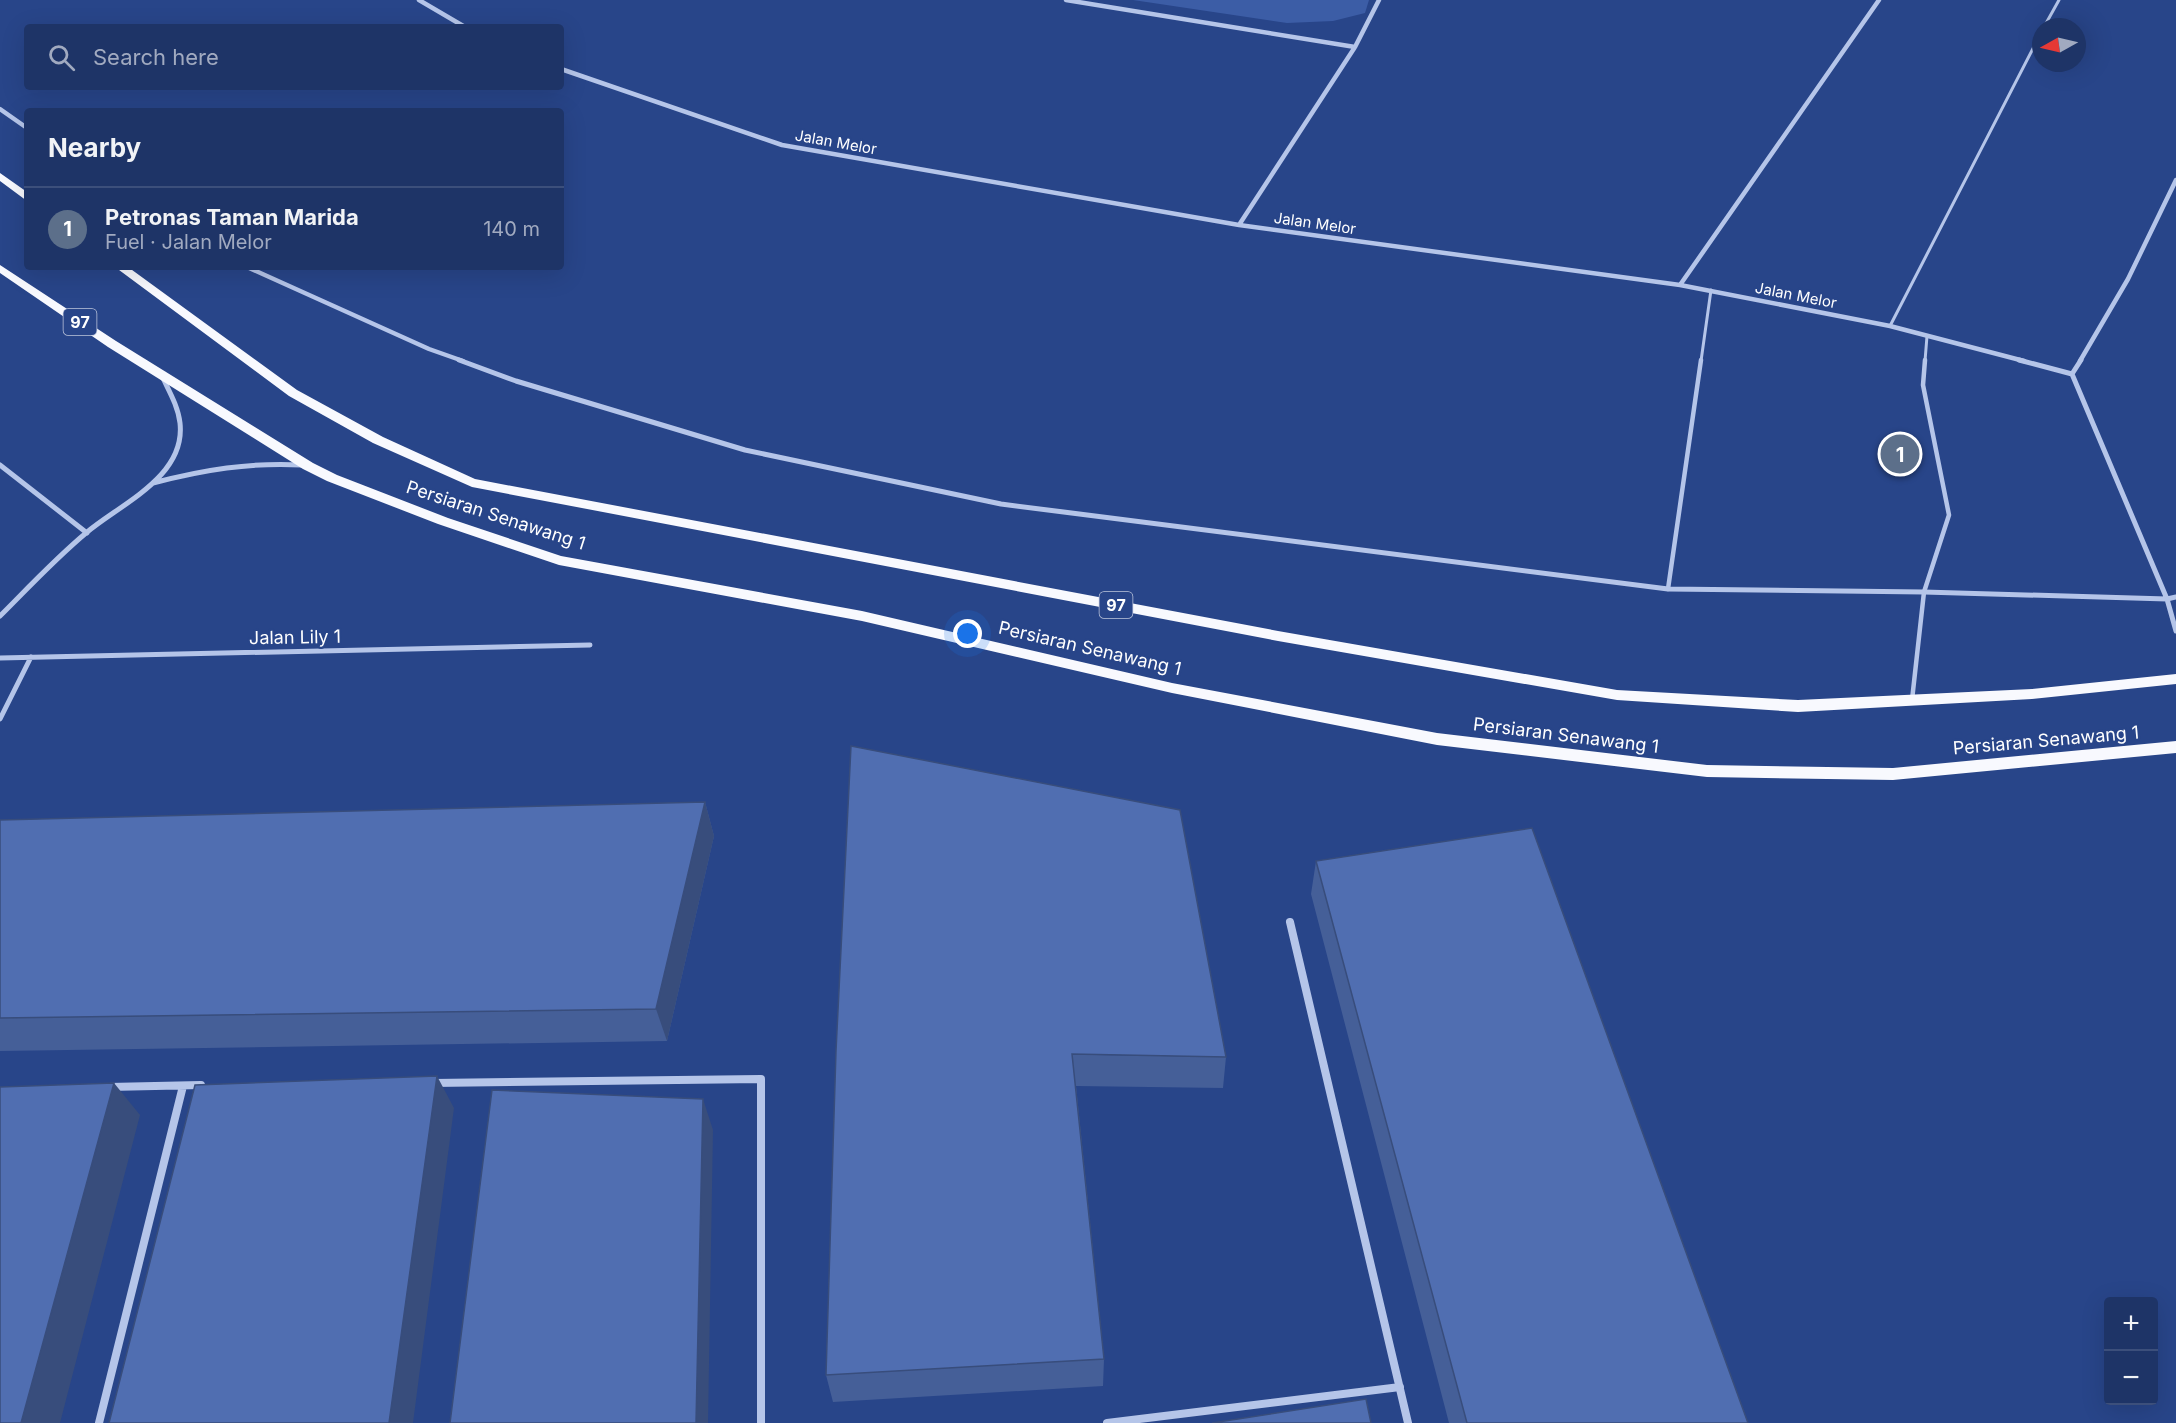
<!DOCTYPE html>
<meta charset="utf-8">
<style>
:root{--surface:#1e3467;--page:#2b3f70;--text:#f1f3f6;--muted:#a1aac0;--line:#3c4f7b;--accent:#f1e07b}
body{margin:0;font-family:Inter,sans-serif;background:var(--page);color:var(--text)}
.controls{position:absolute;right:18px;bottom:18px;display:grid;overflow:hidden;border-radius:6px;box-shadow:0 6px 24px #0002}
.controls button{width:54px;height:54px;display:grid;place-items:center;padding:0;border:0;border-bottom:2px solid var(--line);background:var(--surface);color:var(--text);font:30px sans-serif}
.compass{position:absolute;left:2032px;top:18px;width:54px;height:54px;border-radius:50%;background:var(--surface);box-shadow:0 6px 24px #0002;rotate:262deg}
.you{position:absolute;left:968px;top:634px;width:21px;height:21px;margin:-15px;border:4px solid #fff;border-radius:50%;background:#1a73e8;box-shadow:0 0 0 9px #1a73e833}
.badge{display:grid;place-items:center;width:39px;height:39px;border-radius:50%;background:var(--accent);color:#fff;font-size:20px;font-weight:700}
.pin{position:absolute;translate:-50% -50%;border:3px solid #fff;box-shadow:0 2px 6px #0006}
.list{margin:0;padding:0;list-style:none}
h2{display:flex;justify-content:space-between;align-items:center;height:78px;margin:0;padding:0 24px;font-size:26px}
h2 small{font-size:20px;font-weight:400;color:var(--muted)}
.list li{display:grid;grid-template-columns:39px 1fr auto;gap:18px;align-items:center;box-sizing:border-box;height:84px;padding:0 24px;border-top:2px solid var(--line)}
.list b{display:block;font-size:22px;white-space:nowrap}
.list p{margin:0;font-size:20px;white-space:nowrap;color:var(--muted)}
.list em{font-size:20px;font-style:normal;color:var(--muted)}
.icon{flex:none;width:33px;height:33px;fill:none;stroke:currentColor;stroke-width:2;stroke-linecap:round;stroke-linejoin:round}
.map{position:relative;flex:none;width:2176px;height:1423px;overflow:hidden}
.search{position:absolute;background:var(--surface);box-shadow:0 6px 24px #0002;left:24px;top:24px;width:540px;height:66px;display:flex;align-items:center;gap:15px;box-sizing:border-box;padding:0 21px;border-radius:6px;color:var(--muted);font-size:22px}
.panel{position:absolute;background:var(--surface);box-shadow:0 6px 24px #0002;left:24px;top:108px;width:540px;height:162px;border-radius:6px}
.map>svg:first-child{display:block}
</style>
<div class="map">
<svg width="2176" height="1423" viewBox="0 0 2176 1423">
<rect width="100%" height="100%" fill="#284589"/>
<path fill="#3c5da6" d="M1133,0H1369L1365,13L1333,21L1287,23Z"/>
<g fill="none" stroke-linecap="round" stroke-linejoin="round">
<path stroke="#b5c5e9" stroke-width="3" d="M2044,27L2059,0
M1890,326L2041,33
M1701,361L1711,290
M1925,361L1927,336"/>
<path stroke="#b5c5e9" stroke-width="4.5" d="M1668,589L1701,360
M1912,700L1924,592L1949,515L1923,385L1925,360"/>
<path stroke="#b5c5e9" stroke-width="4.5" d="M419,0L465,27
M1066,0L1355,47
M561,69L782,145L1239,225L1680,285L1890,326L2024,361
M0,109L27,128
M1239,225L1355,47L1379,0
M247,267L429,349L463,361
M1680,285L1879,0
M2080,361L2128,279L2176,180"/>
<path stroke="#b5c5e9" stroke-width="5" d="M459,360L516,381L745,450L1001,504L1668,589L1924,592L2167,599L2176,597
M2019,360L2072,374
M2072,374L2167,599L2176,631
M2072,374L2081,360
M0,465L87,533
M153,483C203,470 250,462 302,465
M0,616C28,588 56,558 86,533C120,504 186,477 180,423C178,406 169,391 162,376
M0,658L590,645
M0,719L31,657"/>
<path stroke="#b5c5e9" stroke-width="8" d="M1290,922L1408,1423
M433,1083L761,1079V1423
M109,1087L201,1085
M99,1423L183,1086
M1107,1423L1400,1387"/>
<path fill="#f8f9fe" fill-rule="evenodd" d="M0,173L27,192V201L0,181Z
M0,265L116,341L313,463L337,475L448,518L561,556L862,611L1172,683L1437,733L1707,765L1893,768L2176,741V753L1893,780L1707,777L1437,745L1172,693L862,621L559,565L438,524L327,481L303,469L108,347L0,273Z
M115,267H128L297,390L383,437L475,479L1278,631L1617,690L1798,700L2032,689L2176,674V684L2032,699L1798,712L1617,700L1278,641L472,487L373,443L289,396Z"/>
</g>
<path fill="#455f98" d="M705,802L714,836L667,1041L0,1051V820Z
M1316,861L1748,1423H1449L1311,894Z
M836,1051L1226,1057L1223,1088L1076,1086L1104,1359L1103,1386L833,1402L826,1375Z"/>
<path fill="#384d7c" d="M705,802L714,836L667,1041L656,1009Z
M437,1076L454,1108L413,1423H389Z
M114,1083L140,1115L60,1423H21Z
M703,1099L713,1130L708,1423H696Z"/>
<path fill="#506eb1" stroke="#384d7c" stroke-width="1.5" d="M851,746L1180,810L1226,1057L1072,1054L1104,1359L826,1375L836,1051Z
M705,802L656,1009L0,1018V820Z
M1532,828L1748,1423H1467L1316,861Z
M437,1076L389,1423H109L195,1085Z
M114,1083L21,1423H0V1087Z
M492,1090L703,1099L696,1423H450Z
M1366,1399L1371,1423H1212Z"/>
<g text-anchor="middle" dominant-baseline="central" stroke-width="4.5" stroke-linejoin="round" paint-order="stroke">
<g font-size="15" fill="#fff" stroke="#284589">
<text transform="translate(836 142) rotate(10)">Jalan Melor</text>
<text transform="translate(1315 223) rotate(8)">Jalan Melor</text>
<text transform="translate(1796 295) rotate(11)">Jalan Melor</text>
</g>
<g fill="#284589" stroke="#bec7dc" stroke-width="1.5">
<rect x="63.5" y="309" width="33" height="26" rx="4.5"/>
<rect x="1099.5" y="592" width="33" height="26" rx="4.5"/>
</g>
<g font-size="16" font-weight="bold" fill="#fff">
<text x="80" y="322">97</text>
<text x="1116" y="605">97</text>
</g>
<g font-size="18" fill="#fff" stroke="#284589">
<text transform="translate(496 515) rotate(18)">Persiaran Senawang 1</text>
<text transform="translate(295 637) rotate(-1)">Jalan Lily 1</text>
<text transform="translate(1090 648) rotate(13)">Persiaran Senawang 1</text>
<text transform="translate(1566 735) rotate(7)">Persiaran Senawang 1</text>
<text transform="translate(2046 740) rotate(-5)">Persiaran Senawang 1</text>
</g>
</g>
</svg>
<div class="controls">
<button>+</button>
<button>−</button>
</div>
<svg class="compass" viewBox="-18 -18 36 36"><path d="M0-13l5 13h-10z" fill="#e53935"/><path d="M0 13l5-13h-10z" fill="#a1aac0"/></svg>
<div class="you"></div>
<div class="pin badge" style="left:1900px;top:454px;background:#5c6f8a">1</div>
<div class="search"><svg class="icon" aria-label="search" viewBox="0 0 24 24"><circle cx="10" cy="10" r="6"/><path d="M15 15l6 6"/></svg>Search here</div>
<section class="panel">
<h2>Nearby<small></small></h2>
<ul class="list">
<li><span class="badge" style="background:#5c6f8a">1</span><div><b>Petronas Taman Marida</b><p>Fuel · Jalan Melor</p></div><em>140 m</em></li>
</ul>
</section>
</div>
